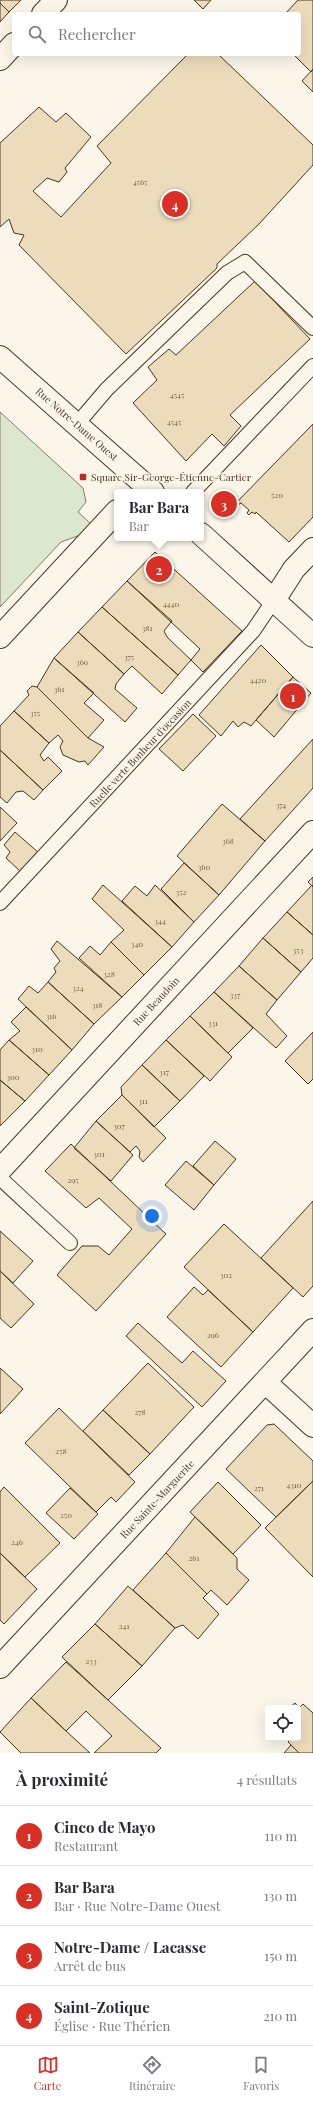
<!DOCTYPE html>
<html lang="fr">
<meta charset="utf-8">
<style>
:root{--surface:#fff;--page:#f2f2f3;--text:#2b2b33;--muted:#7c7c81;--line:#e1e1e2;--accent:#d93025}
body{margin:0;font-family:"Playfair Display",serif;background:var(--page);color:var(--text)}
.controls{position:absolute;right:12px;bottom:12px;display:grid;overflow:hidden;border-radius:4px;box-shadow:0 4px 16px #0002}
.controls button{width:36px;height:36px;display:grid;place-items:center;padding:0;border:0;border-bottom:1px solid var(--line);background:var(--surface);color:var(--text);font:20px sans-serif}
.you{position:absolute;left:152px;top:1216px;width:14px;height:14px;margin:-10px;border:3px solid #fff;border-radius:50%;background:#1a73e8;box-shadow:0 0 0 6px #1a73e833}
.badge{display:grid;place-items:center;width:26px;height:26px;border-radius:50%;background:var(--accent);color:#fff;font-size:13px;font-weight:700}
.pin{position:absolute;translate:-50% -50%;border:2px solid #fff;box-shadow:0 1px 4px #0006}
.popup{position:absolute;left:114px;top:489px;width:90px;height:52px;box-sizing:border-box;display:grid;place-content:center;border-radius:4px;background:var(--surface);filter:drop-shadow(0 1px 3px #0005);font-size:13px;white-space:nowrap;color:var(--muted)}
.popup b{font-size:15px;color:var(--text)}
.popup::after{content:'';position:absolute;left:50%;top:100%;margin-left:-8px;border:8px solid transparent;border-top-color:var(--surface)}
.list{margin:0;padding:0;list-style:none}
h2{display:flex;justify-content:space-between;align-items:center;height:52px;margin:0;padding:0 16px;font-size:17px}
h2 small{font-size:13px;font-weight:400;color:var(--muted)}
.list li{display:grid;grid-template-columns:26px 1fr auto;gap:12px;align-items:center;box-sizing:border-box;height:60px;padding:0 16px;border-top:1px solid var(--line)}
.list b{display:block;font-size:15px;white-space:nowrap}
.list p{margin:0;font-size:13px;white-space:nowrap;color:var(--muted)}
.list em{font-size:13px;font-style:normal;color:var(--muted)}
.icon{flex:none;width:22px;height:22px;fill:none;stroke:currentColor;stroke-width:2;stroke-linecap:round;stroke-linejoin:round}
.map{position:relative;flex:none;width:313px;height:1753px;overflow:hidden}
.search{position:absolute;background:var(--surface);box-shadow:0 4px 16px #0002;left:12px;right:12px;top:12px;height:44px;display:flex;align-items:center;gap:10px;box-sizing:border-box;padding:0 14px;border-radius:4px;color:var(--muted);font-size:15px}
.sheet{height:292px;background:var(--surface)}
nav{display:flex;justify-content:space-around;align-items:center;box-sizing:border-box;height:56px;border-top:1px solid var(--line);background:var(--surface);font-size:11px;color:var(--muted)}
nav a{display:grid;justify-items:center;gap:2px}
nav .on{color:var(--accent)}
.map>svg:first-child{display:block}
</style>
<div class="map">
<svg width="313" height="1753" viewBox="0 0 313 1753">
<rect width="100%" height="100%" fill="#fbf6e9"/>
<path fill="#dce7d0" stroke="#887966" d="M0,412L83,488L86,502L78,512L91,524L83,534L61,542L0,607Z"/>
<path fill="#ecdcbc" stroke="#4a3520" d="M0,0H21L9,12L0,3Z
M194,0H211L203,9Z
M298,0H313V69L311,72L293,54H299V14H285Z
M0,3L9,12L0,22Z
M188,54H218L313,145V165L259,224L217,264V268L126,354L19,245L24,235L14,233L9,219L0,227V143L39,107L56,122L66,113L91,137L65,168L67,172L59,182L47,178L33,191L61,217L111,163L97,146Z
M313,69V92L302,81Z
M255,281L310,339L230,415L241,426L224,446L212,434L186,461L133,403L157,380L148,367L169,349L176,355Z
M313,424V517L289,542L256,512L255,514L252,512L249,515L247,513L249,510L241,503L238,505L236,503Z
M155,552L242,631L203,672L191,660L200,649L127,581Z
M127,581L172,621L164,631L167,637L191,660L178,675L102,607Z
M102,607L178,675L162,694L132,666L124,674L78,632Z
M78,632L124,674L116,684L115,689L137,708L125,722L54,658Z
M261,645L293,677L251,726L244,722L238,727L233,721L221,736L199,715Z
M54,658L94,693L84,703L104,720L88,738L37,687Z
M293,677L311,693L274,737L256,720Z
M32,686L37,687L88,738L104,747L88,765L85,761L79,762L63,755L60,747L63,741L58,735L49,743L14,711L29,695L27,691Z
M14,711L49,743L40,755L44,761L48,757L62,771L43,790L0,750V726Z
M193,714L216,736L183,771L159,749Z
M313,739V788L265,841L240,819Z
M0,750L43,790L34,800L23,791L16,792L7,803L0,797Z
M222,804L265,841L219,895L177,856Z
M0,807L17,823L0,841Z
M15,832L39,853L20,871L6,858L10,852L4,845Z
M184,863L219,895L194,922L161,889Z
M313,877V887L308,882Z
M103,885L172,947L144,975L111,942L124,930L92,899Z
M155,885L194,922L172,947L122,901L135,886L147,896Z
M312,885L313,887V935L287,912Z
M287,912L313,935V958L301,972L263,938Z
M263,938L301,972L277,1000L239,966Z
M57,941L122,997L94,1024L48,982L56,972L54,968L60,961L51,949Z
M111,942L144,975L122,997L79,958L90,946L100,955Z
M239,966L277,1000L266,1014L287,1036L276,1048L214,992Z
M48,982L94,1024L72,1050L18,999L29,986L38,993Z
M214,992L253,1028L228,1053L190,1016Z
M26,1007L72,1050L49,1075L9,1040L20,1031L11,1022Z
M190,1016L232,1057L210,1081L166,1040Z
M313,1032V1079L308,1084L285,1061Z
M9,1040L49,1075L25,1101L0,1080V1050Z
M166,1040L204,1076L180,1101L142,1065Z
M142,1065L180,1101L154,1127L122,1095L121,1087Z
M0,1080L25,1101L0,1126Z
M122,1095L166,1138L143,1162L139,1157L140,1151L136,1146L130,1152L96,1121Z
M96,1121L133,1155L111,1181L74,1148Z
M215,1141L236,1159L214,1185L193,1166Z
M71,1144L166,1234L96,1311L57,1275L82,1246H98L109,1255L132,1229L99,1198L86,1208L45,1171Z
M186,1161L214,1185L194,1210L165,1185Z
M313,1201V1286L303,1297L261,1258Z
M224,1224L293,1288L253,1332L184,1267Z
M0,1231L33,1261L13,1283L0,1271Z
M0,1271L34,1304L11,1328L0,1318Z
M194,1287L203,1295L208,1290L253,1332L221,1367L167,1317Z
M138,1323L182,1363L193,1351L226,1381L202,1407L126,1336Z
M148,1363L194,1407L150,1454L103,1410Z
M0,1368L23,1389L0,1414Z
M59,1408L135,1482L116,1502L111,1497L96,1512L25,1443Z
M103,1410L150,1454L129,1475L83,1431Z
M274,1424L313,1461V1481L276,1517L226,1469L267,1425Z
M313,1481V1577L265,1528Z
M218,1482L261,1525L233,1554L190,1512Z
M4,1487L60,1543L25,1577L0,1553V1492Z
M70,1488L98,1514L74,1539L46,1513Z
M195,1517L237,1558V1569L249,1580L227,1605L211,1590L207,1594L166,1553Z
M0,1553L37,1589L4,1624L0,1620Z
M166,1553L207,1594L203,1598L219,1614L198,1639L183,1625L175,1628L133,1590Z
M128,1586L175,1628L142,1666L95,1624Z
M95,1624L142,1666L108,1700L62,1657Z
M66,1662L108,1700L161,1748L156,1753H94L112,1736L86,1711L66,1731L31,1698Z
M31,1698L66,1731L90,1753H21L0,1732Z
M295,1703L299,1708L303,1704L313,1713V1753H299L288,1742L292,1738H298V1708H289Z
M291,1745L299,1753H284Z"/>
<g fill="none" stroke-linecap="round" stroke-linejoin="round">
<defs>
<path id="service" d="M77,424L107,389L227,273L245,262L313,328
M193,492L313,366
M0,903L253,631L274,600
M0,1178L70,1243"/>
<path id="minor" d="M43,14L56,0
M0,59L14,44
M274,600L294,569L313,549
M0,637L117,511
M0,1170L313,832
M265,1382L313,1426
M0,1667L313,1330"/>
<path id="secondary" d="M0,357L153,492
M201,534L313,636"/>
</defs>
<use href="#service" stroke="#4a3520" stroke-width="16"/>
<use href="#minor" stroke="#4a3520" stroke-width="24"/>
<use href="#secondary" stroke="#4a3520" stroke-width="24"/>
<use href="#service" stroke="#fbf6e9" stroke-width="14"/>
<use href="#minor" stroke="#fbf6e9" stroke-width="22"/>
<use href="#secondary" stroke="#fbf6e9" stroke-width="22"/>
</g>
<rect fill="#c62828" stroke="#fbf6e9" stroke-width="1.5" x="79" y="473" width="8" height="8" rx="2"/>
<g text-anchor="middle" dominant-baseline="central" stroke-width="3" stroke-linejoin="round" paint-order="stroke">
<g font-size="8" fill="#725f47">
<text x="140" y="181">4565</text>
<text x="177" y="394">4545</text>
<text x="174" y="421">4545</text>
<text x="277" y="494">520</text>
<text x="171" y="603">4440</text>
<text x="147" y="627">381</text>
<text x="129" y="656">375</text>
<text x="82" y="661">369</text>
<text x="258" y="679">4420</text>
<text x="59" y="688">361</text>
<text x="35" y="712">355</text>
<text x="281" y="804">374</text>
<text x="228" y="840">368</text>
<text x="204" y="866">360</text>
<text x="181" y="891">352</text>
<text x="160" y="920">344</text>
<text x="137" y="943">340</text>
<text x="298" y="949">353</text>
<text x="109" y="973">328</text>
<text x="78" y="987">324</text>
<text x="235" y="994">337</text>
<text x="97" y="1004">318</text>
<text x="51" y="1015">316</text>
<text x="213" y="1022">331</text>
<text x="37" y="1048">310</text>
<text x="164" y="1071">317</text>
<text x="13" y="1076">300</text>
<text x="143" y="1100">311</text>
<text x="119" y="1125">307</text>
<text x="99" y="1153">301</text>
<text x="73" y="1179">295</text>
<text x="226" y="1274">302</text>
<text x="213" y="1334">296</text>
<text x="140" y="1411">278</text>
<text x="61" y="1450">258</text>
<text x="294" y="1484">4310</text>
<text x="259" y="1487">271</text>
<text x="66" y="1514">250</text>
<text x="17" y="1541">246</text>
<text x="194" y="1557">261</text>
<text x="124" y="1625">241</text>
<text x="91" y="1660">233</text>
</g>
<g font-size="10" fill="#4a3520" stroke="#fbf6e9">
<text transform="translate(77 424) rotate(41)">Rue Notre-Dame Ouest</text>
<text transform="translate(140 753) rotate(-47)">Ruelle verte Bonheur d'occasion</text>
<text transform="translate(156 1001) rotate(-47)">Rue Beaudoin</text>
<text transform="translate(157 1499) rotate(-47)">Rue Sainte-Marguerite</text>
</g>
<g font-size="10" fill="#4a3520" stroke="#fbf6e9" text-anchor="start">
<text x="91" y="477">Square Sir-George-Étienne-Cartier</text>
</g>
</g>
</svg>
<div class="controls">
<button><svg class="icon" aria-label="locate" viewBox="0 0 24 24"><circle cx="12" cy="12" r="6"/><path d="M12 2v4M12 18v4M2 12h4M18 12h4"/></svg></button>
</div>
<div class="you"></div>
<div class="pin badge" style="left:293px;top:696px">1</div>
<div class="pin badge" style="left:159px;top:569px">2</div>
<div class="popup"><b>Bar Bara</b>Bar</div>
<div class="pin badge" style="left:224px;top:504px">3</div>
<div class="pin badge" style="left:175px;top:204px">4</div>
<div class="search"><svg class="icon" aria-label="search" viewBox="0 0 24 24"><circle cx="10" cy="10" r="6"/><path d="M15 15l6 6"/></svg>Rechercher</div>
</div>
<section class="sheet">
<h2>À proximité<small>4 résultats</small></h2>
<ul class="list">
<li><span class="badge">1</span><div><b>Cinco de Mayo</b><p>Restaurant</p></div><em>110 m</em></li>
<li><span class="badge">2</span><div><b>Bar Bara</b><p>Bar · Rue Notre-Dame Ouest</p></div><em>130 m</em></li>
<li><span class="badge">3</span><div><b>Notre-Dame / Lacasse</b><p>Arrêt de bus</p></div><em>150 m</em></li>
<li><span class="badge">4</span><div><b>Saint-Zotique</b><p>Église · Rue Thérien</p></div><em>210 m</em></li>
</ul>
</section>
<nav>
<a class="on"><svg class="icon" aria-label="map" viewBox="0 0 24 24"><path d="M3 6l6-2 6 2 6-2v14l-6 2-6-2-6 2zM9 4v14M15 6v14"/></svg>Carte</a>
<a><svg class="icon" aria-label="directions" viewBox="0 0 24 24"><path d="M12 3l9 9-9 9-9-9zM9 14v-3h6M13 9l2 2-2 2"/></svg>Itinéraire</a>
<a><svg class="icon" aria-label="saved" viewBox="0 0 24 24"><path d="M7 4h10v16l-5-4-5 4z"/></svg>Favoris</a>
</nav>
